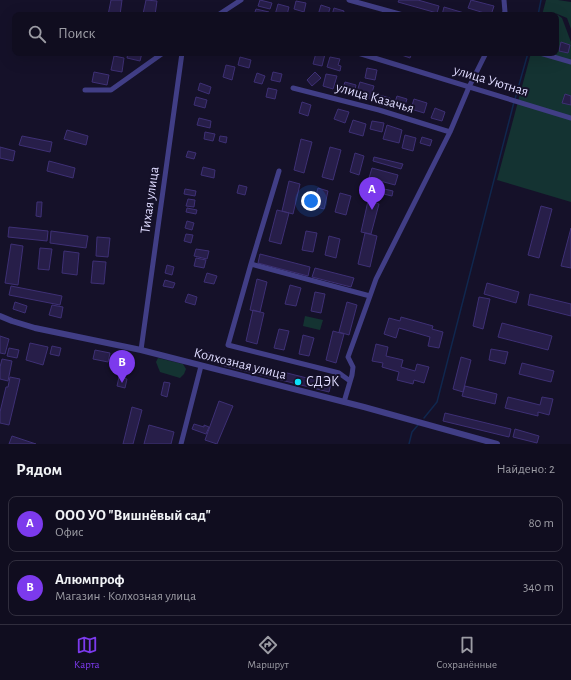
<!DOCTYPE html>
<html lang="ru">
<meta charset="utf-8">
<style>
:root{--surface:#100d1f;--page:#191628;--text:#f1f3f6;--muted:#9c9ca4;--line:#302d3d;--accent:#7c3aed}
body{margin:0;font-family:"Alegreya Sans",sans-serif;background:var(--page);color:var(--text)}
.you{position:absolute;left:311px;top:201px;width:14px;height:14px;margin:-10px;border:3px solid #fff;border-radius:50%;background:#1a73e8;box-shadow:0 0 0 6px #1a73e833}
.badge{display:grid;place-items:center;width:26px;height:26px;border-radius:50%;background:var(--accent);color:#fff;font-size:13px;font-weight:700}
.pin{position:absolute;translate:-50% -33px;filter:drop-shadow(0 1px 2px #0008)}
.pin::after{content:'';position:absolute;top:21px;width:14px;height:12px;background:inherit;clip-path:polygon(0 0,100% 0,50% 100%)}
.list{margin:0;padding:0;list-style:none}
h2{display:flex;justify-content:space-between;align-items:center;height:52px;margin:0;padding:0 16px;font-size:17px}
h2 small{font-size:13px;font-weight:400;color:var(--muted)}
.list li{display:grid;grid-template-columns:26px 1fr auto;gap:12px;align-items:center;box-sizing:border-box;height:56px;margin:0 8px 8px;padding:0 8px;border:1px solid var(--line);border-radius:8px}
.list b{display:block;font-size:15px;white-space:nowrap}
.list p{margin:0;font-size:13px;white-space:nowrap;color:var(--muted)}
.list em{font-size:13px;font-style:normal;color:var(--muted)}
.icon{flex:none;width:22px;height:22px;fill:none;stroke:currentColor;stroke-width:2;stroke-linecap:round;stroke-linejoin:round}
.map{position:relative;flex:none;width:571px;height:444px;overflow:hidden}
.search{position:absolute;background:var(--surface);box-shadow:0 4px 16px #0002;left:12px;right:12px;top:12px;height:44px;display:flex;align-items:center;gap:10px;box-sizing:border-box;padding:0 14px;border-radius:8px;color:var(--muted);font-size:15px}
.sheet{height:180px;background:var(--surface)}
nav{display:flex;justify-content:space-around;align-items:center;box-sizing:border-box;height:56px;border-top:1px solid var(--line);background:var(--surface);font-size:11px;color:var(--muted)}
nav a{display:grid;justify-items:center;gap:2px}
nav .on{color:var(--accent)}
.map>svg:first-child{display:block}
</style>
<div class="map">
<svg width="571" height="444" viewBox="0 0 571 444">
<rect width="100%" height="100%" fill="#151129"/>
<path fill="#143332" d="M546,0H558L571,2V29L567,18L555,13L562,18L571,42V202L497,180L531,53H556V15H542Z
M305,316L323,320L320,330L303,326Z
M158,358L183,364L186,369L184,374L180,378L160,372L156,362Z"/>
<g fill="none" stroke-linecap="round" stroke-linejoin="round">
<path stroke="#10274e" stroke-width="1.5" d="M538,15L541,0
M515,99L528,53
M424,418L437,402L514,102
M409,444L412,432L418,425"/>
</g>
<path fill="#271e49" stroke="#3e3075" d="M111,0H122L120,15H108Z
M146,0L157,1L155,15L143,14Z
M260,0L272,3L270,9L258,6Z
M399,0H418L439,6L437,13L398,2Z
M471,0L494,6L491,15L468,8Z
M296,1L306,3L304,12L294,9Z
M278,4L289,7L287,15H275Z
M321,5L330,8L328,15H318Z
M444,7L471,15H442Z
M334,8L344,11L343,15H332Z
M256,9L269,12L268,15H254Z
M561,42L570,45L568,53L559,51Z
M128,53H142L140,61L127,58Z
M316,53L325,54L322,66L313,64Z
M396,53H412L410,58Z
M114,56L124,58L122,72L111,70Z
M240,57L251,60L249,68L238,65Z
M330,57L340,59L338,65L341,66L340,71L327,67Z
M226,65L235,67L232,80L223,77Z
M367,68L377,70L375,80L365,78Z
M94,72L109,75L107,85L92,82Z
M273,72L282,74L280,82L271,80Z
M315,72L321,78L312,86L307,80Z
M257,73L265,76L262,84L254,82Z
M326,74L337,76L333,89L323,86Z
M345,82L356,85L354,94L342,91Z
M360,82L374,86L370,99L356,95Z
M200,83L211,87L209,94L198,90Z
M268,88L277,90L275,99L266,97Z
M565,94L571,96V105L562,103Z
M379,95L390,98L388,107L377,104Z
M397,96L407,99L404,108L394,105Z
M196,97L207,100L205,108L194,105Z
M414,99L427,103L424,113L411,109Z
M302,102L311,105L308,116L299,113Z
M435,108L445,112L442,121L431,118Z
M338,109L349,112L345,123L334,119Z
M199,118L211,121L210,128L197,125Z
M353,120L366,124L363,136L349,132Z
M372,121L384,123L382,132L370,129Z
M387,125L402,130L399,143L383,139Z
M67,130L88,136L86,145L64,139Z
M205,132L215,134L213,141L204,139Z
M405,135L416,138L413,151L402,148Z
M22,136L52,142L50,152L19,145Z
M220,136L227,137L226,143L219,141Z
M422,137L432,140L430,146L420,143Z
M301,139L312,142L304,173L294,170Z
M0,147L15,151L13,161L0,158Z
M330,147L341,150L333,180L322,177Z
M188,151L196,153L194,159L186,157Z
M355,153L364,156L359,175L350,172Z
M374,157L403,164L401,169L373,161Z
M49,161L75,168L73,178L47,171Z
M203,167L215,170L214,178L201,175Z
M372,168L398,175L395,185L369,178Z
M289,181L300,184L293,214L282,211Z
M239,185L247,187L245,195L237,193Z
M367,185L393,191L392,196L366,190Z
M318,188L328,191L324,209L313,206Z
M185,189L196,191L195,196L184,194Z
M340,193L351,196L346,215L335,212Z
M188,199L195,200L194,207L186,206Z
M368,201L379,204L371,234L361,232Z
M37,202H42L41,217L36,216Z
M541,206L552,209L539,258L528,255Z
M187,208L197,210L196,214L186,212Z
M277,210L289,213L281,244L269,241Z
M187,221L194,223L192,230L185,228Z
M9,227L48,231L47,241L8,237Z
M571,228V268L561,266Z
M51,231L88,236L86,248L50,243Z
M306,231L317,233L313,252L302,250Z
M365,233L377,236L370,267L358,264Z
M186,234L193,235L191,243L184,241Z
M329,236L340,239L336,258L325,255Z
M97,237L110,238L108,257L96,256Z
M11,244L23,246L18,285L5,283Z
M40,248L52,249L49,270L38,269Z
M196,249L209,251L207,259L194,256Z
M64,251L79,253L77,275L62,273Z
M260,254L310,267L308,276L258,263Z
M196,258L206,260L204,268L194,266Z
M93,261L106,262L104,284L91,283Z
M167,265L174,267L172,275L165,273Z
M315,268L354,278L351,287L312,277Z
M207,273L217,276L214,284L204,282Z
M257,279L267,282L260,312L250,310Z
M165,280L175,283L173,288L163,286Z
M487,283L519,292L516,303L484,294Z
M290,285L301,288L296,306L285,304Z
M11,286L62,296L60,305L9,295Z
M315,292L325,294L321,313L311,311Z
M188,294L197,297L195,305L185,302Z
M530,294L571,304V316L528,305Z
M479,297L490,299L483,329L473,326Z
M15,302L27,306L25,313L13,309Z
M347,302L357,305L349,335L339,332Z
M52,305L63,307L61,318L49,315Z
M253,310L264,313L257,344L246,341Z
M401,317L433,326L432,329L443,332L439,348L428,346L430,337L399,328L396,338L384,334L389,318L400,321Z
M502,323L552,336L548,350L498,337Z
M279,329L289,331L284,350L274,348Z
M333,331L344,334L336,363L326,360Z
M303,335L314,338L309,356L299,354Z
M0,336L9,339L5,354L0,353Z
M30,343L48,347L43,365L26,360Z
M376,344L388,347L386,356L403,360L401,367L415,371L417,364L429,367L424,383L414,380L413,384L397,380L399,372L382,367L383,363L372,361Z
M52,346L61,348L59,356L50,354Z
M9,348L19,350L17,358L7,356Z
M491,349L508,352L505,364L489,360Z
M95,350L110,353L108,362L93,359Z
M207,352L220,356L218,363L204,359Z
M223,357L331,384L329,392L221,365Z
M461,357L471,360L463,392L453,389Z
M2,359L12,361L8,381L0,379V367Z
M522,363L554,371L551,382L519,374Z
M10,377L20,379L9,425L0,423V412L6,387H8Z
M119,377L127,379L125,388L117,386Z
M164,382L170,383L167,397L161,395Z
M465,386L497,394L495,404L462,396Z
M508,397L540,405L542,397L553,399L549,415L538,412V416L505,408Z
M219,401L233,406L217,444L205,440Z
M132,407L142,410L133,444H123Z
M445,413L511,429L509,437L443,421Z
M194,424L204,427V425L209,427L206,434L192,429Z
M149,425L174,432L171,444H144Z
M515,429L539,436L537,443L513,437Z
M12,436L36,444H9Z"/>
<g fill="none" stroke-linecap="round" stroke-linejoin="round">
<path stroke="#413e86" stroke-width="5" d="M349,0L403,15
M218,15L241,0
M503,15L505,12L504,0
M358,53L571,118
M540,53L571,62
M293,88L379,110L450,132
M85,90H111L163,53
M251,264L279,171
M370,296L376,279L450,132L469,87L486,53
M141,350L182,53
M344,402L352,375L353,367L348,357L370,296L251,264L228,345L339,373L350,381
M181,444L201,366"/>
<path stroke="#413e86" stroke-width="6" d="M0,316L12,321L35,328L141,350L364,407L497,444"/>
</g>
<circle fill="#0cdff8" stroke="#151129" stroke-width="1.5" cx="298" cy="382" r="4"/>
<g text-anchor="middle" dominant-baseline="central" stroke-width="4" stroke-linejoin="round" paint-order="stroke">
<g font-size="14" fill="#dedafe" stroke="#151129">
<text transform="translate(491 81) rotate(17)">улица Уютная</text>
<text transform="translate(375 98) rotate(16)">улица Казачья</text>
<text transform="translate(150 200) rotate(-82)">Тихая улица</text>
<text transform="translate(240 364) rotate(14)">Колхозная улица</text>
</g>
<g font-size="14" fill="#dedafe" stroke="#151129" text-anchor="start">
<text x="306" y="382">СДЭК</text>
</g>
</g>
</svg>
<div class="you"></div>
<div class="pin badge" style="left:372px;top:210px">A</div>
<div class="pin badge" style="left:122px;top:383px">B</div>
<div class="search"><svg class="icon" aria-label="search" viewBox="0 0 24 24"><circle cx="10" cy="10" r="6"/><path d="M15 15l6 6"/></svg>Поиск</div>
</div>
<section class="sheet">
<h2>Рядом<small>Найдено: 2</small></h2>
<ul class="list">
<li><span class="badge">A</span><div><b>ООО УО &quot;Вишнёвый сад&quot;</b><p>Офис</p></div><em>80 m</em></li>
<li><span class="badge">B</span><div><b>Алюмпроф</b><p>Магазин · Колхозная улица</p></div><em>340 m</em></li>
</ul>
</section>
<nav>
<a class="on"><svg class="icon" aria-label="map" viewBox="0 0 24 24"><path d="M3 6l6-2 6 2 6-2v14l-6 2-6-2-6 2zM9 4v14M15 6v14"/></svg>Карта</a>
<a><svg class="icon" aria-label="directions" viewBox="0 0 24 24"><path d="M12 3l9 9-9 9-9-9zM9 14v-3h6M13 9l2 2-2 2"/></svg>Маршрут</a>
<a><svg class="icon" aria-label="saved" viewBox="0 0 24 24"><path d="M7 4h10v16l-5-4-5 4z"/></svg>Сохранённые</a>
</nav>
